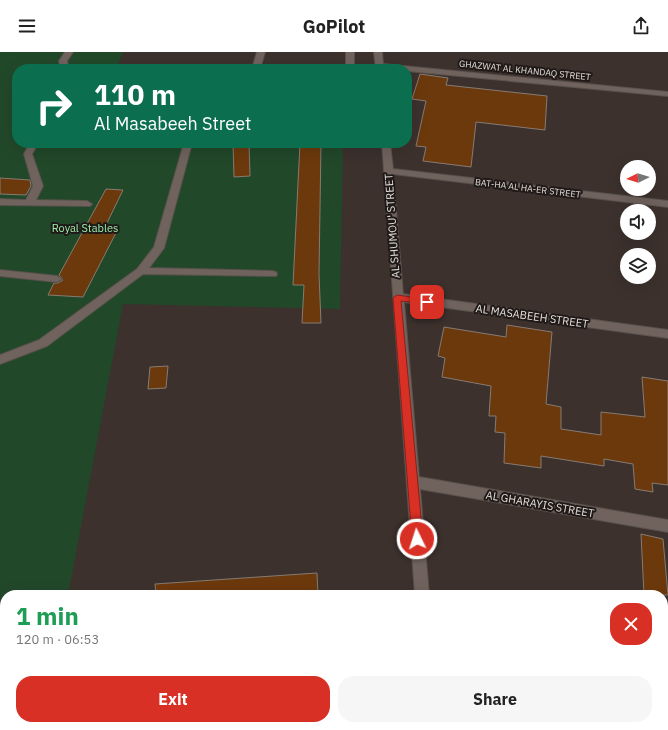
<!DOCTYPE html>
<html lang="en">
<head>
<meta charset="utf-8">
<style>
  body { margin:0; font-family:"IBM Plex Sans",sans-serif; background:#f6f6f6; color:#222; height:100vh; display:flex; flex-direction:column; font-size:15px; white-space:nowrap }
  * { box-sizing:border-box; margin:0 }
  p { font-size:13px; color:#767676 }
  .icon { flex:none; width:22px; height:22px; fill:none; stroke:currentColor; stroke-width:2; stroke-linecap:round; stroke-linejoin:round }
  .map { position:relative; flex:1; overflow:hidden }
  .side { position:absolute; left:0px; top:538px; width:668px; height:140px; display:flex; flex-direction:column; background:#fff; border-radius:16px 16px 0 0; box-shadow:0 4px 16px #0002 }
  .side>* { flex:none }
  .hud { position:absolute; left:12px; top:12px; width:400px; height:84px; border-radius:16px; box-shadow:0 4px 16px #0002; background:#0b6e4f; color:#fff; overflow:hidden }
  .needle { width:26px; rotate:265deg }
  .controls { position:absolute; left:620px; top:108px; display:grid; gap:8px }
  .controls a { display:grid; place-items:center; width:36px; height:36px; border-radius:50%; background:#fff; box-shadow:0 4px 16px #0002; font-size:20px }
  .pin { position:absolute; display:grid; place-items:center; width:34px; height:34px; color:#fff; margin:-17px; border-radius:8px; box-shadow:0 2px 6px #0006 }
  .me { position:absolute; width:44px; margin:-22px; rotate:356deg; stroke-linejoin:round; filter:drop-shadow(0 0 3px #0008) }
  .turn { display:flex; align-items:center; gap:14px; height:84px; padding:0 16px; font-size:18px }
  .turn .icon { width:52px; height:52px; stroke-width:2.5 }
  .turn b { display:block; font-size:28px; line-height:34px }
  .round { display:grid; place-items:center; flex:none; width:42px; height:42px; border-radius:16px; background:#f6f6f6 }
  .summary { display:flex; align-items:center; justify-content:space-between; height:68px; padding:0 16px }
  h1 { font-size:24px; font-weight:700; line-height:30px; color:#1e9e55 }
  .cta { display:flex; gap:8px; margin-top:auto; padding:8px 16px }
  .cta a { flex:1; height:46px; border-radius:16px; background:#d93025; color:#fff; font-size:16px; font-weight:700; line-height:46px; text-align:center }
  .cta a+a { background:#f6f6f6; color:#222 }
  header { display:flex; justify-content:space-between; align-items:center; height:52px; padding:0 16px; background:#fff; font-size:18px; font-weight:700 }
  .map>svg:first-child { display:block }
</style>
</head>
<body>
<header><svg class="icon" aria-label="menu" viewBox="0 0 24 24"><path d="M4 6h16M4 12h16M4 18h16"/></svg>GoPilot<svg class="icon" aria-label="share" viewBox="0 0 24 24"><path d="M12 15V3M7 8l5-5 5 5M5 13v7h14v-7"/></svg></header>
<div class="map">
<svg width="668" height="678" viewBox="0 0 668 678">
  <rect width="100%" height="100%" fill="#3c312d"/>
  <path fill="#22482a" d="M0 0H123L116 17H17V91H343L340 257 123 252 68 543H5V673H43L42 678H0Z"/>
  <path fill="#6c390c" stroke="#867b73" d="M420 22 448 26 446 33 547 44 545 78 476 70 471 115 423 109 426 95 416 94 426 49 412 47Z
    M233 91H249L250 124 234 125Z
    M300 91H321L319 222 321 271H302L304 233H293Z
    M0 126 30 128 31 134 26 143 0 142Z
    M106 137 123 138 105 175 118 177 83 245 48 243 54 231H58L63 228 59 223Z
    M507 273 552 280 546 352 561 355V377L601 383V360L645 365 642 325 668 329V433L652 431 653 440 635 437 633 412 604 407V414L541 404V416L504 411 505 381 495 380 496 364H489L491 334 442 325 445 306 438 304 444 275 506 285Z
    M168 314 166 336 148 337 150 315Z
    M641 482 663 487 668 543H644Z
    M317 521 318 543H156L155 532Z"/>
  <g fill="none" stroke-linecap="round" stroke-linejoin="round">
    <g stroke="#59504c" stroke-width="2">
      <path id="minor" d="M65 0H73L67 9 69 17H61L59 9Z
        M257 0H265L260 17H252Z
        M346 0H354V17H346Z
        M374 0H382L383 12 668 40V44L407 19V17H376Z
        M30 91H38L32 102 43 134 36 148 87 149 92 152 90 154 0 153V147L26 148 33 134 24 102Z
        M184 91H192L164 196 149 216 272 219 276 220 277 222 276 224 143 222 47 294 0 312V303L39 288 137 217 154 195Z
        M382 91H390L393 117 668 149V155L393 122 403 242 668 278V286L404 250 419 425 668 468V480L420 437 429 543H415Z
        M0 218 57 224 62 227 57 230 0 224Z
        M424 673H440V678H424Z"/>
    </g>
    <use href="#minor" fill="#70635e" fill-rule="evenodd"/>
  </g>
  <path fill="#d93025" stroke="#8d1f18" d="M397 243 427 247 431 250 427 252 401 249 423 487 421 490 417 491 414 490 412 487 393 246Z"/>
  <g text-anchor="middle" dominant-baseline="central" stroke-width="4" stroke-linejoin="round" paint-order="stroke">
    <g font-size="9" fill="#e5dedb" stroke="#1f1a18">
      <text transform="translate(525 18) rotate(6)">GHAZWAT AL KHANDAQ STREET</text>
      <text transform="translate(528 136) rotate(7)">BAT-HA AL HA-ER STREET</text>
    </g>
    <g font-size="11" fill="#e5dedb" stroke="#1f1a18">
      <text transform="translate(392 174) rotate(-94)">AL SHUMOU' STREET</text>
      <text transform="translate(532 264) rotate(8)">AL MASABEEH STREET</text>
      <text transform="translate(540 452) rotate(10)">AL GHARAYIS STREET</text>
    </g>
    <g font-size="11" fill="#9dedab" stroke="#1f1a18">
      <text x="85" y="176">Royal Stables</text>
    </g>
  </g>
</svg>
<div class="controls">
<a><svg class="needle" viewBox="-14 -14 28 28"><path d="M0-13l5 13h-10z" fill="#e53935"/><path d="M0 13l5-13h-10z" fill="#767676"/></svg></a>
<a><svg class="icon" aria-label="sound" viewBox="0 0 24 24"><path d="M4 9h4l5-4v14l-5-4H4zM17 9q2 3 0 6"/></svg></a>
<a><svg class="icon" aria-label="layers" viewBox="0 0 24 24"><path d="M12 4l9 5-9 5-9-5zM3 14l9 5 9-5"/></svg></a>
</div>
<div class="pin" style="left:427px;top:250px;background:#d93025"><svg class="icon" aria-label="arrive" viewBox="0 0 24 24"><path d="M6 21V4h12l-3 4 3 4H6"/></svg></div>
<svg class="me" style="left:417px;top:487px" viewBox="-20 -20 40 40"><circle r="17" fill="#d93025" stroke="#fff" stroke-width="3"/><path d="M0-11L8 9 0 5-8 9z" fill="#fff"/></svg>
<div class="hud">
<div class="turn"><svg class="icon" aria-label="right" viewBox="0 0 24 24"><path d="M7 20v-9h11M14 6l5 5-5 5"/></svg><div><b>110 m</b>Al Masabeeh Street</div></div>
</div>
<section class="side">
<div class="summary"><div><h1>1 min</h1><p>120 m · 06:53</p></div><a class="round" style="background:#d93025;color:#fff"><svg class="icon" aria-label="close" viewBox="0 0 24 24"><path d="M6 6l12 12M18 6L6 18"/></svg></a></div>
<div class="cta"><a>Exit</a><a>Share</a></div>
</section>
</div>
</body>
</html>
